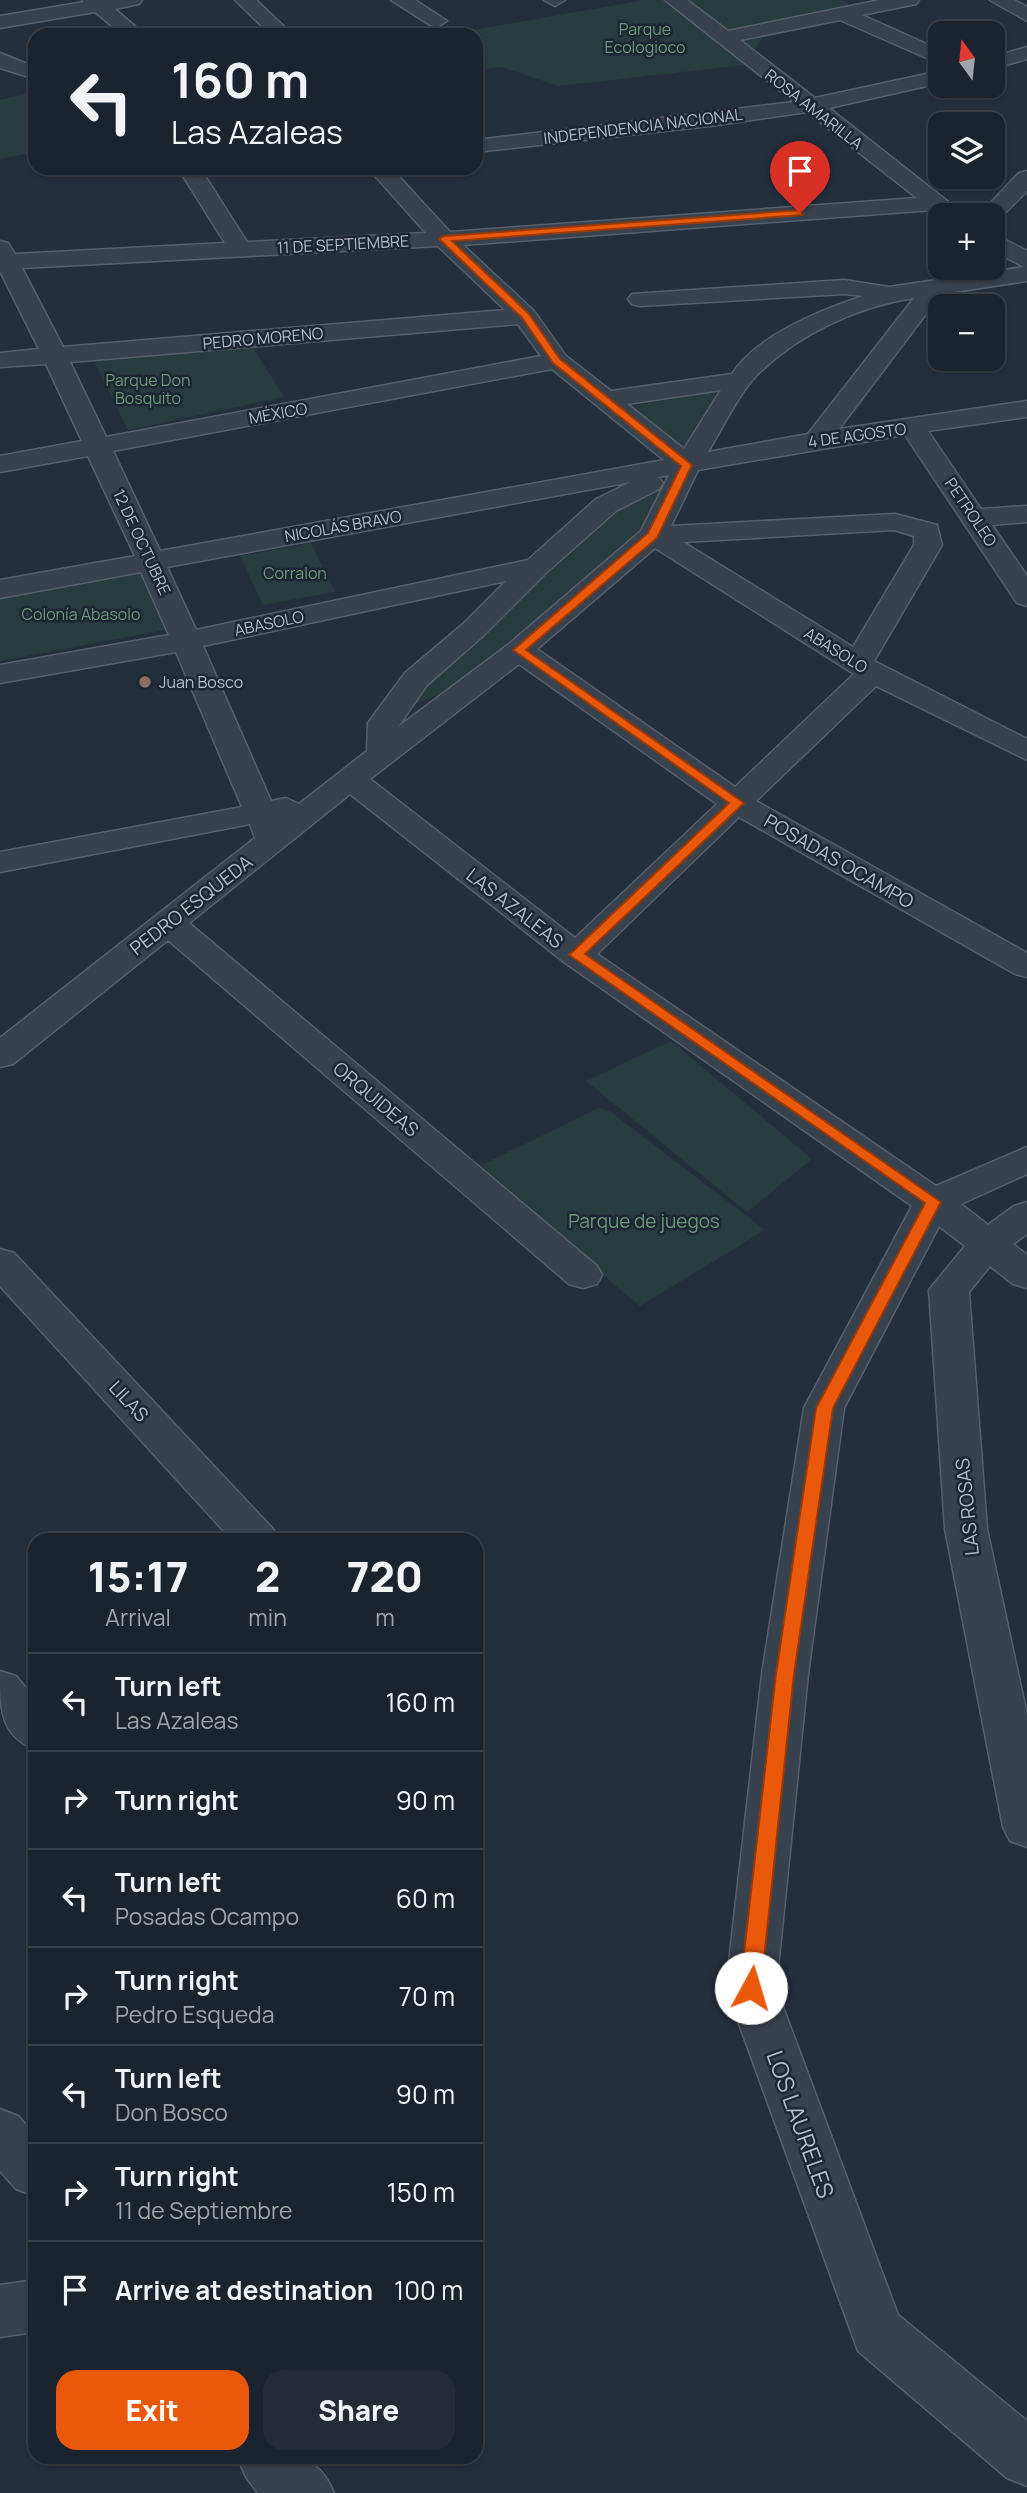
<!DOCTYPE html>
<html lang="en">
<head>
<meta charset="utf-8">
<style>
  body { margin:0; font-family:Manrope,sans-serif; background:#242b36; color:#f1f3f6; height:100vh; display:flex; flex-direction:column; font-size:26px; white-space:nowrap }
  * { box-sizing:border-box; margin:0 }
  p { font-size:23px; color:#a0a4aa }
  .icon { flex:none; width:38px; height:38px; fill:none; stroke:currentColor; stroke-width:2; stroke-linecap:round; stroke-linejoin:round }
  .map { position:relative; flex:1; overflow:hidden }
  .sheet { position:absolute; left:28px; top:1533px; width:455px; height:931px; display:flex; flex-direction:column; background:#1b232e; border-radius:21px; box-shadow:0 2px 5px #0004,0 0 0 2px #39404a }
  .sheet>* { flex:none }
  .banner { position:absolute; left:28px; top:28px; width:455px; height:147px; border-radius:21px; box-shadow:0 2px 5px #0004,0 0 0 2px #39404a; background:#1b232e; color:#f1f3f6; overflow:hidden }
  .needle { width:46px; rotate:345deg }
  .controls { position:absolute; left:928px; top:21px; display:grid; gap:14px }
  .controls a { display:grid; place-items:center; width:77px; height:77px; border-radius:14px; background:#1b232e; box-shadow:0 2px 5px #0004,0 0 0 2px #39404a; font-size:35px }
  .pin { position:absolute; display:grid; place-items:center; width:60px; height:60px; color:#fff; margin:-72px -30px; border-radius:50% 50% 50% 0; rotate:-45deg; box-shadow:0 0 7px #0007 }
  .pin .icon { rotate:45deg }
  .me { position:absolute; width:77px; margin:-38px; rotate:6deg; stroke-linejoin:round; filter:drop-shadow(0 0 5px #0008) }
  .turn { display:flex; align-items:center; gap:24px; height:147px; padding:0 28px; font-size:32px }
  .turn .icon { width:91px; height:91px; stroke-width:2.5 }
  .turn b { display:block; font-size:49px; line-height:60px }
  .eta { display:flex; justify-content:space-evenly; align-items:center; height:119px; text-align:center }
  .eta b { font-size:42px; font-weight:800; line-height:49px }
  .cta { display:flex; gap:14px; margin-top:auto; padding:14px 28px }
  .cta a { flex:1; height:80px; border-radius:21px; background:#ea580c; color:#fff; font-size:28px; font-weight:800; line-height:80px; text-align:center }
  .cta a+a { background:#242b36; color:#f1f3f6 }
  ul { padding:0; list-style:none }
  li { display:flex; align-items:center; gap:21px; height:98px; padding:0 28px; border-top:2px solid #39404a }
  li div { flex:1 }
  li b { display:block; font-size:26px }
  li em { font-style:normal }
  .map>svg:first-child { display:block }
</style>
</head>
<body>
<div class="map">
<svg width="1027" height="2493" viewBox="0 0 1027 2493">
  <rect width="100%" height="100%" fill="#242f3e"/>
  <path fill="#263c3f" d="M644 0H842L862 11 767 30 745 65 558 86 502 67 476 70V35H445Z
    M35 91V152L0 159V100Z
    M252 346 284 397 128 430 93 359Z
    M722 390 682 452 622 408Z
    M668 483 640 538 447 691 405 708 612 508Z
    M311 543 335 592 263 605 240 556Z
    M145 570 170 629 0 661V598Z
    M671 1041 812 1159 747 1212 586 1081Z
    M599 1108 611 1112 765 1230 640 1306 475 1168Z"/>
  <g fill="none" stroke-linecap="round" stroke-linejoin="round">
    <g stroke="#565f6c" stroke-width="3">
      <path id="minor" d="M82 0H142L139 4 115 9 145 35H123L95 12 0 28V16L84 2Z
        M235 0H256L293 35H271Z
        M391 0H415L447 21 437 27 430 25Z
        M544 0H565L555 6Z
        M665 0H687L728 31 880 0H919L916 4 862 15 940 50V64L840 20 740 40 815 98 940 71V83L829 108 956 208 945 215 933 210 463 245 534 311 566 356 611 391 732 374C757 335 821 310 863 296L844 294 640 306 632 304 628 299 632 294 844 280 889 287 1024 267 992 250V233L1027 251V281L941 294 839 429 1027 401V417L928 431 981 509 1027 506V522L992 525 1027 576V606L1017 603 905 435 698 470 671 526 895 514 937 525 942 545 874 661 1027 739V760L876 686 756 801 1027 953V977L1015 974 739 817 597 954 936 1186 1027 1147V1174L961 1204 988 1225 1014 1206 1027 1202V1234L1013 1244 1027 1255V1288L1013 1284 990 1266 969 1292 987 1529 1027 1715V1847L1010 1841 1003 1827 945 1529 929 1290 965 1246 939 1226 844 1408 808 1674 776 1988 898 2315 1027 2421V2486L1007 2478 858 2351 726 1988 762 1674 804 1408 912 1206 564 962 350 794 189 923 597 1266 602 1275 597 1284 583 1288 569 1284 168 940 13 1064 0 1067V1038L255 838 250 824 0 872V852L242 807 176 652 0 683V665L169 635 141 572 0 598V580L135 556 88 456 0 472V456L82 441 46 364 0 367V353L39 349 0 271V241L8 243 15 254 225 243 178 168H200L247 242 426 233 368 168H391L450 232 917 198 807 112 710 126 476 152V140L794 102ZM438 246 505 310 63 347 22 268ZM914 298 808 434 708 452C722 429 739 393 757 375 797 335 858 306 914 298ZM518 324 541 356 106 437 70 362ZM552 369 664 460 160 551 113 451ZM721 390 684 449 627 404ZM669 475 641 531 509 644 398 727 427 685 483 636 547 572 616 511 659 489 663 483 658 477ZM631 482 596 499 528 560 196 630 167 567ZM894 530 914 536V545L853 647 683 542ZM655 548 854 674 735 787 537 649ZM506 581 463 624 405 673 368 723 367 751 299 804 286 798 271 801 203 646ZM519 664 717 804 575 938 370 779Z
        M990 0H1014L1027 7V21Z
        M1027 47V59L992 69V57Z
        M0 53 35 67V79L0 68Z
        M1027 171V191L998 220 992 221V215H979L1019 173Z
        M0 1249 14 1253 273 1529 279 1540H232L0 1286Z
        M0 1671 16 1676 35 1699V1749C0 1736 0 1708 0 1671Z
        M0 2109 18 2116 35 2135V2196L16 2189 0 2171Z
        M35 2280V2332L0 2337V2285Z
        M237 2457C282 2457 314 2445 334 2493H258L246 2477Z"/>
    </g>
    <use href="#minor" fill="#38414e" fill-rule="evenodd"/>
  </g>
  <path fill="#ea580c" stroke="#983908" stroke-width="2" d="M800 210 803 215 452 241 529 314 560 359 692 465 657 538 526 650 744 803 585 954 941 1202 833 1408 794 1674 761 1988 758 1994 751 1997 743 1994 740 1988 776 1674 816 1408 925 1203 569 955 729 803 513 650 648 533 681 466 553 363 522 318 439 239 444 236Z"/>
  <circle fill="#8d6e63" stroke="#1d2633" stroke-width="2.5" cx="145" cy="682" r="7"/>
  <g text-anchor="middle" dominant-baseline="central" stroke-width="5" stroke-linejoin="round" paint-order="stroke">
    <g font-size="16" fill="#6b9a76" stroke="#1d2633">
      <text x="645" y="29">Parque<tspan x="645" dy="18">Ecologioco</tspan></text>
      <text x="148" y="380">Parque Don<tspan x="148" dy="18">Bosquito</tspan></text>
      <text x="295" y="573">Corralon</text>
      <text x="81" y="614">Colonía Abasolo</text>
    </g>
    <g font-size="16" fill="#b4bcc9" stroke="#1d2633">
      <text transform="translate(814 109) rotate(38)">ROSA AMARILLA</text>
      <text transform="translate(643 126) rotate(-7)">INDEPENDENCIA NACIONAL</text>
      <text transform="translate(343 244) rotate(-3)">11 DE SEPTIEMBRE</text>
      <text transform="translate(263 338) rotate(-5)">PEDRO MORENO</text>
      <text transform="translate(278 413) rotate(-10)">MÉXICO</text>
      <text transform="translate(857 435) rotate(-8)">4 DE AGOSTO</text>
      <text transform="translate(971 512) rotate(56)">PETROLEO</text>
      <text transform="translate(343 526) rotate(-10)">NICOLÁS BRAVO</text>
      <text transform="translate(142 542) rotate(65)">12 DE OCTUBRE</text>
      <text transform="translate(269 623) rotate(-12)">ABASOLO</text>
      <text transform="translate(836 650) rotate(32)">ABASOLO</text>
    </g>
    <g font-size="16" fill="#b4bcc9" stroke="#1d2633" text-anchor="start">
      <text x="159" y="682">Juan Bosco</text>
    </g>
    <g font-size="19" fill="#b4bcc9" stroke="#1d2633">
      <text transform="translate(839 861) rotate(30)">POSADAS OCAMPO</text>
      <text transform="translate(191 905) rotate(-38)">PEDRO ESQUEDA</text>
      <text transform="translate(515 908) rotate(38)">LAS AZALEAS</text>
      <text transform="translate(376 1099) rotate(40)">ORQUIDEAS</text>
      <text transform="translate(129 1401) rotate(47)">LILAS</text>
      <text transform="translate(967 1507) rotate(-96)">LAS ROSAS</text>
    </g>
    <g font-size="19" fill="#6b9a76" stroke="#1d2633">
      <text x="644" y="1221">Parque de juegos</text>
    </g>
    <g font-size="23" fill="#b4bcc9" stroke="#1d2633">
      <text transform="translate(801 2124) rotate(70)">LOS LAURELES</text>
    </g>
  </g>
</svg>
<div class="controls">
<a><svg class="needle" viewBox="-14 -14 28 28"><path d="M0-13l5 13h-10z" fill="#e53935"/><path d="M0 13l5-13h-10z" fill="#a0a4aa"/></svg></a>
<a><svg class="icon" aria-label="layers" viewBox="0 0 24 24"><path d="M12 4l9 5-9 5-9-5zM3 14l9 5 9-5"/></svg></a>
<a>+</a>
<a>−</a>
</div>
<div class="pin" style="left:800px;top:213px;background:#d93025"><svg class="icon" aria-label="arrive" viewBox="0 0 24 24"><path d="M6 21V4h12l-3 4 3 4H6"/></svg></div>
<svg class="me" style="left:751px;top:1988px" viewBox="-20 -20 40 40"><circle r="19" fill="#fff"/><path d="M0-13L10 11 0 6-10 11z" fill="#ea580c"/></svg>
<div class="banner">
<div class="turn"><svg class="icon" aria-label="left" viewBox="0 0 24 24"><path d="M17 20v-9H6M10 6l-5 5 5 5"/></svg><div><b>160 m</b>Las Azaleas</div></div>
</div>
<section class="sheet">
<div class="eta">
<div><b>15:17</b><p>Arrival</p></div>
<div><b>2</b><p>min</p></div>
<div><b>720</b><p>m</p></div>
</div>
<ul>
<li><svg class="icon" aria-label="left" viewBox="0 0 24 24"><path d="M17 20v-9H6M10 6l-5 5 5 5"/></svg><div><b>Turn left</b><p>Las Azaleas</p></div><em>160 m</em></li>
<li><svg class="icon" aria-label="right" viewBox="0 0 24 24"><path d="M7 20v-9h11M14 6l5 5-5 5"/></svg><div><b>Turn right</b></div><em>90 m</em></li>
<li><svg class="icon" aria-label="left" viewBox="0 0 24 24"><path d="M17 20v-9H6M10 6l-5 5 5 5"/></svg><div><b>Turn left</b><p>Posadas Ocampo</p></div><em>60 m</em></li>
<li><svg class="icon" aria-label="right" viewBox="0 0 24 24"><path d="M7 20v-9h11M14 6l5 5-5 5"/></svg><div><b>Turn right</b><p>Pedro Esqueda</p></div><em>70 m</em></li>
<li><svg class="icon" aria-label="left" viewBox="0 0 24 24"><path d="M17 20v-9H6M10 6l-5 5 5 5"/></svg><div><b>Turn left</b><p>Don Bosco</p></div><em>90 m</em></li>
<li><svg class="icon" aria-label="right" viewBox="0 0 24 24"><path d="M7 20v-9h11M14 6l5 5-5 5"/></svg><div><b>Turn right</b><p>11 de Septiembre</p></div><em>150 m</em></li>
<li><svg class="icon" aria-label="arrive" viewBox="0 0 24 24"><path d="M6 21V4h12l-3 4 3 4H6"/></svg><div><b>Arrive at destination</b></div><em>100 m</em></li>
</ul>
<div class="cta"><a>Exit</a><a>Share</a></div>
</section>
</div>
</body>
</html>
